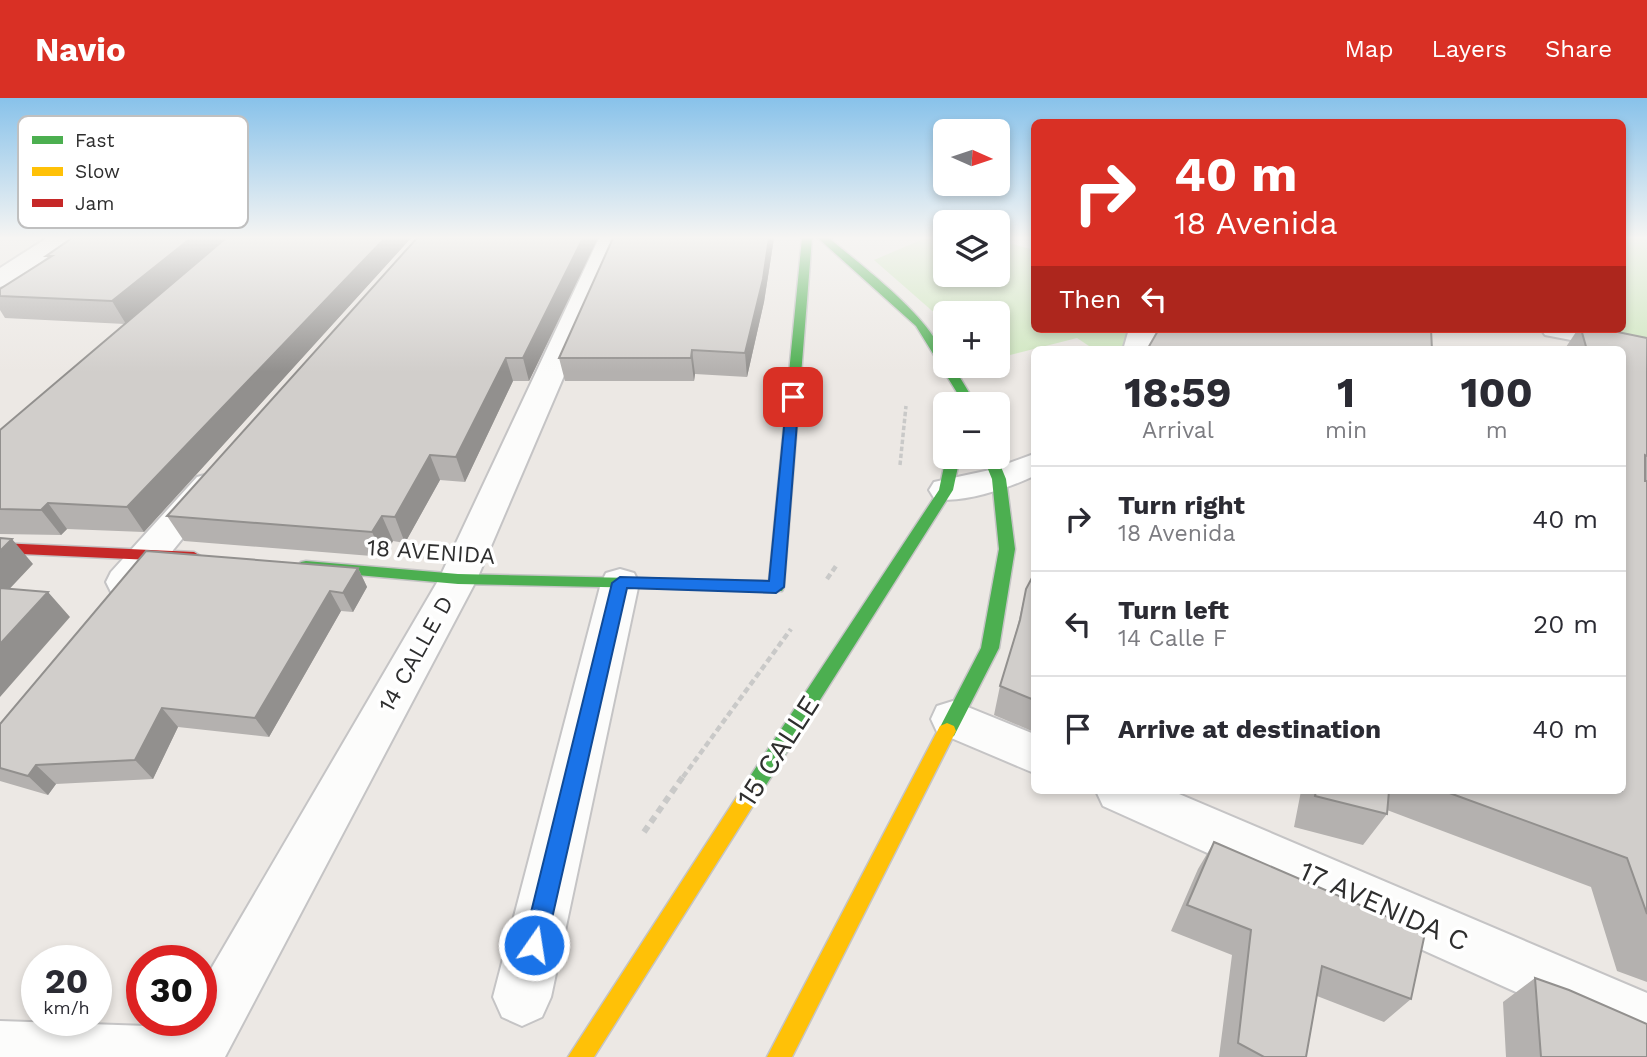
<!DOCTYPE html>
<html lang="en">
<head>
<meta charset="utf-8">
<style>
  body { margin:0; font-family:"Work Sans",sans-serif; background:#f7f7f7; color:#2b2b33; height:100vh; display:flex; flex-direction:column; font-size:26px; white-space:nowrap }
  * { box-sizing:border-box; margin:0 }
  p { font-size:23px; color:#7c7c81 }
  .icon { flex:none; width:38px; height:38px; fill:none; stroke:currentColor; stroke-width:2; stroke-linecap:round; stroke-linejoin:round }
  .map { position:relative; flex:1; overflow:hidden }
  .panel { position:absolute; left:1031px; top:248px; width:595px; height:448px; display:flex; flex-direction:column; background:#fff; border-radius:10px; box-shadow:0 4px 10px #0003 }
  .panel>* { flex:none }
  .guide { position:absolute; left:1031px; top:21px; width:595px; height:214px; border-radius:10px; box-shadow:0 4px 10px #0003; background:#d93025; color:#fff; overflow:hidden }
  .needle { width:46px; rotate:93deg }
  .tools { position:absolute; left:933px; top:21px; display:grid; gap:14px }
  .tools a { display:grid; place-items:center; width:77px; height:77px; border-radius:10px; background:#fff; box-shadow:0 4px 10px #0003; font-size:35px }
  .speed { position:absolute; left:21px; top:847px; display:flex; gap:14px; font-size:35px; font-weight:700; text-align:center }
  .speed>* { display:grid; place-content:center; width:91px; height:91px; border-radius:50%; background:#fff; box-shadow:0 4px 10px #0003; line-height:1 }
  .speed small { font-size:18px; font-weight:400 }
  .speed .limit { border:10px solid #d22; background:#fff; color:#111 }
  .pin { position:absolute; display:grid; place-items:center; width:60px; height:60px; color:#fff; margin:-30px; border-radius:14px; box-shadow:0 4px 10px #0006 }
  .me { position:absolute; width:77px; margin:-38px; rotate:13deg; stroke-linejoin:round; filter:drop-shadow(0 0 5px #0008) }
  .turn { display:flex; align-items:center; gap:24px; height:147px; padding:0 28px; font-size:32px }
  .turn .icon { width:91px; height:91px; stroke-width:2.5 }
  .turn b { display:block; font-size:49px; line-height:60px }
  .then { display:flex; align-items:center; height:66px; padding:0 28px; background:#0003; gap:14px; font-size:26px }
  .eta { display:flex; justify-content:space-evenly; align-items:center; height:119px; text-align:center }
  .eta b { font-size:42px; font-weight:700; line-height:49px }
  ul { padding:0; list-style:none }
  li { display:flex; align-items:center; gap:21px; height:105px; padding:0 28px; border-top:2px solid #e1e1e2 }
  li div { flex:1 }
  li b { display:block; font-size:26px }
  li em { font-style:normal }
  header { display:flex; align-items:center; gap:42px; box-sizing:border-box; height:98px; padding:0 35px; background:#d93025; color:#fff }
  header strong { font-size:33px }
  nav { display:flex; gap:38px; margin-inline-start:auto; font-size:24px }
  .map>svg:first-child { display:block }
</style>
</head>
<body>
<header>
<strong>Navio</strong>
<nav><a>Map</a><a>Layers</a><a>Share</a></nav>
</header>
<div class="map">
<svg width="1647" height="959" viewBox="0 0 1647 959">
  <rect width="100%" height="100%" fill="#ece8e4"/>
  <path fill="#cee6be" d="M1622 140H1647V252L1575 231H1622Z
    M923 141H945V177H998V142L1034 152V231H1130L1127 252H1081L1089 248 1077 240 998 260V215H945V227L938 218 874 162Z"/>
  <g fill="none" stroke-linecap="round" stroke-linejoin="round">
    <g stroke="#c5c4c5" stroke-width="4">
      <path id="street" d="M47 140H75L9 186 0 189V170Z
        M599 140H623L477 481 225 959H0V923L177 929 181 922H201V888L439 481Z
        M1129 231H1157L1151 252H1123Z
        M1541 231H1598L1607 233 1611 239 1607 245 1597 247 1545 237Z
        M1034 356V378C1008 390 961 407 934 400L929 392 934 384 990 372Z
        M209 376 221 379 226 387 139 494 125 498 111 494 106 484 111 474 197 379Z
        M620 471 634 475 639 485 551 899 542 919 522 928 502 919 493 899 601 485 606 475Z
        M953 603 1034 636V675L937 634 931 621 937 608Z
        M1096 693H1172L1647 895V953L1103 708Z"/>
    </g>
    <g stroke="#c5c4c5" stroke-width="3">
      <path id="fast" d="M802 140H812L784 489 782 493 458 486 301 472 298 468 301 464 306 463 458 476 769 483Z
        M818 140H829C859 166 945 229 945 268H953L976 306H964L916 228Z
        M946 359H960L953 392 761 695 754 697 747 695 744 689 747 683 939 392Z
        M983 359H997L1006 381 1015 451 999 550 954 638 947 641 940 638 938 633 981 550 999 451 992 381Z"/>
    </g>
    <g stroke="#c5c4c5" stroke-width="3">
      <path id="slow" d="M947 625 954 628 956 633 792 959H767L940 628Z
        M754 681 761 683 764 689 761 695 594 959H568L747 683Z"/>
    </g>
    <g stroke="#c5c4c5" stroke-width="3">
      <path id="jam" d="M0 445 194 454 202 459 194 464 0 455Z"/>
    </g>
    <path stroke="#c9c9c8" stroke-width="3.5" stroke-dasharray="4.5 2.5" stroke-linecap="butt" d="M900 367 906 308"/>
    <path stroke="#c9c9c8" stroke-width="4.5" stroke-dasharray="6 3.5" stroke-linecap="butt" d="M827 481 836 468
      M683 679 791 531"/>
    <path stroke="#c9c9c8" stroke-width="6" stroke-dasharray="7 5" stroke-linecap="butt" d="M644 734 684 677"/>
    <use href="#street" fill="#fcfcfb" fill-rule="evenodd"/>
    <use href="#fast" fill="#4caf50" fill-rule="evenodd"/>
    <use href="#slow" fill="#ffc107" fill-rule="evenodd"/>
    <use href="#jam" fill="#c62828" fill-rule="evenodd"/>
  </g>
  <path fill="#b4b1af" d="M411 140 144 434 67 431 61 437 0 436V332L125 226 5 220 0 212V191L48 160 46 158Z
    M417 140H598L529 283H513L465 384 440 382 405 445 393 443 384 459 184 443 167 418Z
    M613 140H774L764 204 747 279 695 276 694 283H565L559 260Z
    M1578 231H1603L1647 240V884L1617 873 1591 789 1387 712V716L1363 747 1294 729 1301 693H1622V252H1564Z
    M358 470 367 489 353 514 341 513 269 639 178 629 153 681 56 686 48 697 0 683V626Z
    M1034 476V634L994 617 1000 588 1017 530 1026 491Z
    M1214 744 1411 901 1384 924 1317 898 1306 959H1219L1232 857 1171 833 1198 771Z
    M1535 880 1647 959H1506L1503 904Z"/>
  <path fill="#92908e" d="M191 140H227L126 226 112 203Z
    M385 140H411L144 434 127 409Z
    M583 140H598L529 283 523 260Z
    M769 140H774L764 204 747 279 745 255Z
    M692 252 695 276 694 283 691 260Z
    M506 260 513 283 465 384 456 359Z
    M430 357 440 382 405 445 395 419Z
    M48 405 67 431 61 437 41 412Z
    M382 418 393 443 384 459 372 434Z
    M12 441 33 466 0 501V453Z
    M358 470 367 489 353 514 343 495Z
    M330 493 341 513 269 639 255 620Z
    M48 494 70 519 0 599V546Z
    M162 610 178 629 153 681 135 662Z
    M36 667 56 686 48 697 28 678Z"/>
  <path fill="#d1cecb" stroke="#92908e" stroke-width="2" d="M72 140H191L112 203 0 198V191L52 158H46Z
    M226 140H385L127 409 48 405 41 412 0 411V332Z
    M417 140H583L523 260H506L456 359 430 357 395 419 382 418 372 434 167 418Z
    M613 140H769L763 181 745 255 692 252 691 260H559Z
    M1159 231H1431L1432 252H1157L1148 250Z
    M1581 231H1603L1647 240V358L1645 357V383H1647V816L1627 760 1444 693H1622V252H1587Z
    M0 440 12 441 0 453Z
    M146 453 358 470 343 495 330 493 255 620 162 610 135 662 36 667 28 678 0 670V626Z
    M1034 476V602L1000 588 1020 522 1026 491Z
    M0 490 48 494 0 546Z
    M1316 693H1389L1387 716 1315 698Z
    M1214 744 1425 835 1411 901 1322 868 1306 959H1264L1238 945 1251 832 1187 807Z
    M1535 880 1569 892 1647 926V959H1541Z"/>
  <linearGradient id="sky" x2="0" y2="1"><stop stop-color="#88c2ea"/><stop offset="0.51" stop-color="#f6f5f3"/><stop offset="1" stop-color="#f6f5f3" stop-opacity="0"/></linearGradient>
  <rect width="1647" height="274" fill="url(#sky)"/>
  <path fill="#1a73e8" stroke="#114b97" stroke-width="2" d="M793 296 799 299 784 489 776 495 627 490 546 847 542 855 534 858 526 855 523 847 612 485 620 479 769 483 787 299Z"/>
  <g text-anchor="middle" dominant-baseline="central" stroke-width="7" stroke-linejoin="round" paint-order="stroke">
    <g font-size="23" fill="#2e2e2e" stroke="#fff">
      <text transform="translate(431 454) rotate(4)">18 AVENIDA</text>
      <text transform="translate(416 556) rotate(-61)">14 CALLE D</text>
    </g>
    <g font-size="28" fill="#2e2e2e" stroke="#fff">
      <text transform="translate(778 653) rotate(-57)">15 CALLE</text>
      <text transform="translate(1384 808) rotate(24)">17 AVENIDA C</text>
    </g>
  </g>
  <rect x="18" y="18" width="230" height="112" rx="10" fill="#fff" stroke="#c0c0c0" stroke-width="2"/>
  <rect x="32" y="38" width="31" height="8" fill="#4caf50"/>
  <rect x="32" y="69" width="31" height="9" fill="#ffc107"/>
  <rect x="32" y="101" width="31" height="8" fill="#c62828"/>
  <g font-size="19" fill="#2e2e2e">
    <text x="75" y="49">Fast</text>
    <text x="75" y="80">Slow</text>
    <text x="75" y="112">Jam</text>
  </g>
</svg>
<div class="tools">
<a><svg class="needle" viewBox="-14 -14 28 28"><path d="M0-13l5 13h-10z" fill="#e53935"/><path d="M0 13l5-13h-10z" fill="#7c7c81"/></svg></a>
<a><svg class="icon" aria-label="layers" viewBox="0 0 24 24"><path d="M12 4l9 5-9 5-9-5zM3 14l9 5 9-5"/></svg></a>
<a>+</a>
<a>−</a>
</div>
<div class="speed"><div>20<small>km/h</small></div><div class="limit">30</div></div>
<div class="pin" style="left:793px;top:299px;background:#d93025"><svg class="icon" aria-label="arrive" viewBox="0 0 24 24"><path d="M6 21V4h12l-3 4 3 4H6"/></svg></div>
<svg class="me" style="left:534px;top:847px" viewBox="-20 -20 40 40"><circle r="17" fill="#1a73e8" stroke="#fff" stroke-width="3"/><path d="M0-11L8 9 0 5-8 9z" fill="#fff"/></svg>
<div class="guide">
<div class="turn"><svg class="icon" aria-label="right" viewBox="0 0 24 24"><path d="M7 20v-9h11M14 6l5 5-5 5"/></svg><div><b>40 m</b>18 Avenida</div></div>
<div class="then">Then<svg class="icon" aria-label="left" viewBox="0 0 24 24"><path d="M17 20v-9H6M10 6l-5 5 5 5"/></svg></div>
</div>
<section class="panel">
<div class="eta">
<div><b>18:59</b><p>Arrival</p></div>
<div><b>1</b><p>min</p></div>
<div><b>100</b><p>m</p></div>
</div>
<ul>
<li><svg class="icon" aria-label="right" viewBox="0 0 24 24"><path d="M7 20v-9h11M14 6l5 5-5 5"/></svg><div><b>Turn right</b><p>18 Avenida</p></div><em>40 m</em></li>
<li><svg class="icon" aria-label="left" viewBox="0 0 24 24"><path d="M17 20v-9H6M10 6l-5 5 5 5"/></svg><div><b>Turn left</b><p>14 Calle F</p></div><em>20 m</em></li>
<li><svg class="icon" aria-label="arrive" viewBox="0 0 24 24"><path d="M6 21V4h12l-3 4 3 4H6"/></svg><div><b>Arrive at destination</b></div><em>40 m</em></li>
</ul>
</section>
</div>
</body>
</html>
